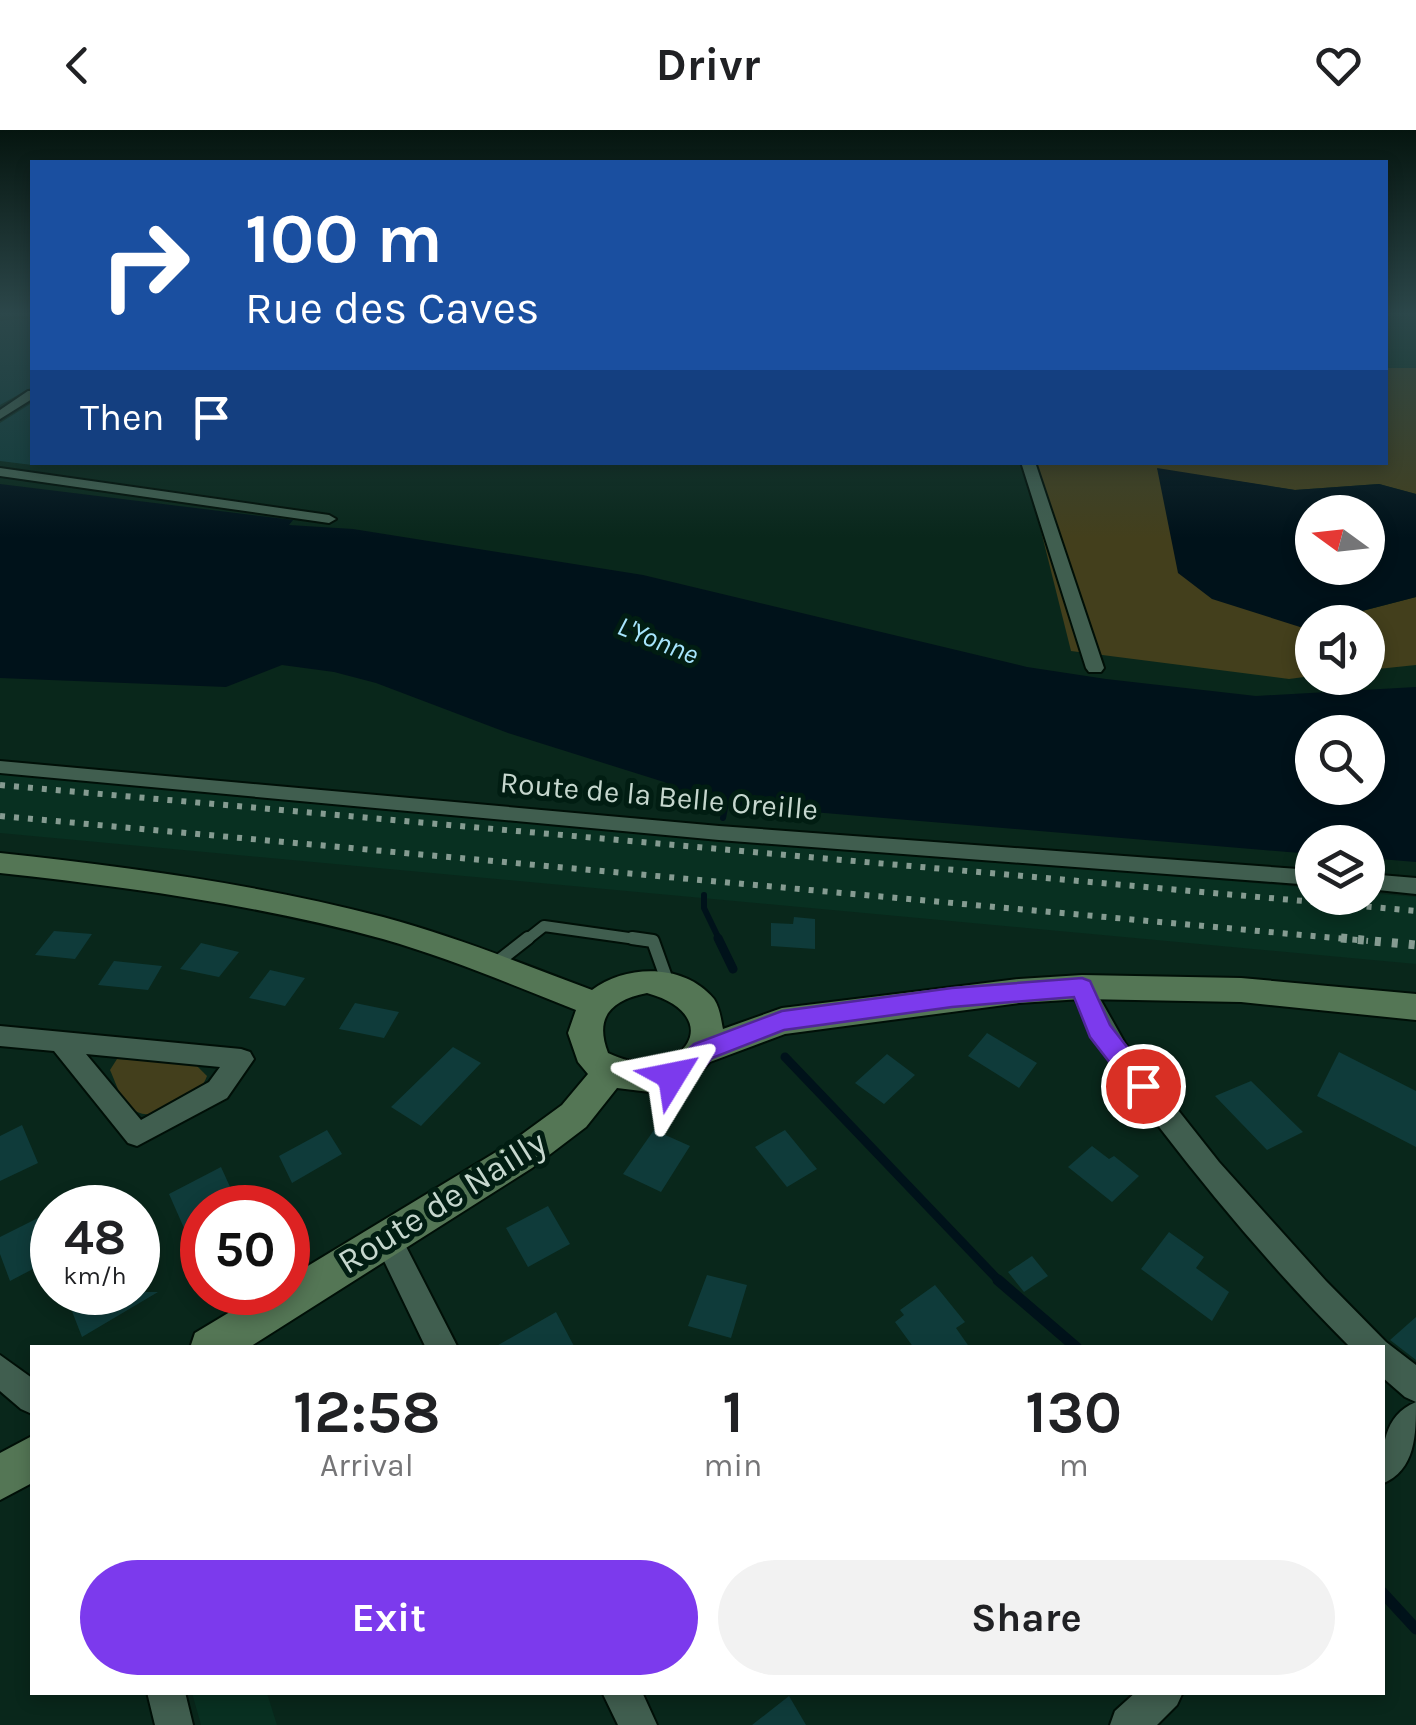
<!DOCTYPE html>
<html lang="en">
<head>
<meta charset="utf-8">
<style>
  body { margin:0; font-family:Karla,sans-serif; background:#f2f2f2; color:#202124; height:100vh; display:flex; flex-direction:column; font-size:38px; white-space:nowrap }
  * { box-sizing:border-box; margin:0 }
  p { font-size:32px; color:#757577 }
  .icon { flex:none; width:55px; height:55px; fill:none; stroke:currentColor; stroke-width:2; stroke-linecap:round; stroke-linejoin:round }
  .map { position:relative; flex:1; overflow:hidden }
  .side { position:absolute; left:30px; top:1215px; width:1355px; height:350px; display:flex; flex-direction:column; background:#fff; border-radius:0px; box-shadow:0 5px 15px #0003 }
  .side>* { flex:none }
  .banner { position:absolute; left:30px; top:30px; width:1358px; height:305px; border-radius:0px; box-shadow:0 5px 15px #0003; background:#1a4fa0; color:#fff; overflow:hidden }
  .needle { width:65px; rotate:285deg }
  .tools { position:absolute; left:1295px; top:365px; display:grid; gap:20px }
  .tools a { display:grid; place-items:center; width:90px; height:90px; border-radius:50%; background:#fff; box-shadow:0 5px 15px #0003; font-size:50px }
  .speed { position:absolute; left:30px; top:1055px; display:flex; gap:20px; font-size:50px; font-weight:700; text-align:center }
  .speed>* { display:grid; place-content:center; width:130px; height:130px; border-radius:50%; background:#fff; box-shadow:0 5px 15px #0003; line-height:1 }
  .speed small { font-size:25px; font-weight:400 }
  .speed .limit { border:15px solid #d22; background:#fff; color:#111 }
  .pin { position:absolute; display:grid; place-items:center; width:85px; height:85px; color:#fff; margin:-42px; border:5px solid #fff; border-radius:50%; box-shadow:0 2px 10px #0007 }
  .me { position:absolute; width:110px; margin:-55px; rotate:55deg; stroke-linejoin:round; filter:drop-shadow(0 0 8px #0008) }
  .turn { display:flex; align-items:center; gap:35px; height:210px; padding:0 50px; font-size:45px }
  .turn .icon { width:130px; height:130px; stroke-width:2.5 }
  .turn b { display:block; font-size:70px; line-height:85px }
  .then { display:flex; align-items:center; height:95px; padding:0 50px; background:#0003; gap:20px; font-size:38px }
  .eta { display:flex; justify-content:space-evenly; align-items:center; height:170px; text-align:center }
  .eta b { font-size:60px; font-weight:700; line-height:70px }
  .button { display:flex; gap:20px; margin-top:auto; padding:20px 50px }
  .button a { flex:1; height:115px; border-radius:60px; background:#7c3aed; color:#fff; font-size:40px; font-weight:700; line-height:115px; text-align:center }
  .button a+a { background:#f2f2f2; color:#202124 }
  header { display:flex; justify-content:space-between; align-items:center; height:130px; padding:0 50px; background:#fff; font-size:45px; font-weight:700 }
  .map>svg:first-child { display:block }
</style>
</head>
<body>
<header><svg class="icon" aria-label="back" viewBox="0 0 24 24"><path d="M15 5l-7 7 7 7"/></svg>Drivr<svg class="icon" aria-label="heart" viewBox="0 0 24 24"><path d="M12 20l-8-8c-3-5 5-10 8-4 3-6 11-1 8 4z"/></svg></header>
<div class="map">
<svg width="1416" height="1595" viewBox="0 0 1416 1595">
  <rect width="100%" height="100%" fill="#09271b"/>
  <path fill="#083021" d="M1385 185H1416V238H1385Z
    M0 644 1312 758V768H1368V763L1416 767V834L0 703Z
    M192 1563H267L277 1595H201Z"/>
  <path fill="#433f1c" d="M1385 238H1416V364L1379 354 1295 360 1157 339 1300 497 1312 494V546L1289 549 1071 521 1024 333 1385 332Z
    M1416 467V535L1368 540V492H1320Z
    M117 929 194 933 207 946C199 969 159 994 135 981 122 975 116 953 110 940Z"/>
  <path fill="#00121a" fill-rule="evenodd" d="M1157 338 1295 360 1379 354 1416 364V467L1300 497 1212 469 1178 443ZM1312 382H1368V438H1312Z
    M0 354 293 390 289 395 353 399 643 445 1027 537 1106 549 1256 566 1416 557V732L1368 728V712H1312V724L706 673 664 652 508 603 376 553 334 542 282 535 226 557 0 548ZM1312 602H1368V658H1312Z"/>
  <g fill="none" stroke-linecap="round" stroke-linejoin="round">
    <path stroke="#00121a" stroke-width="6" d="M723 688 727 668
      M704 765V778L720 811"/>
    <path stroke="#00121a" stroke-width="9" d="M718 808 733 839
      M785 927 1001 1153"/>
    <path stroke="#00121a" stroke-width="11" d="M998 1150 1077 1218
      M1382 1462 1416 1499"/>
  </g>
  <path fill="#0f3b3a" d="M14 189H32V257L0 275V191Z
    M32 273V335L0 331V293Z
    M794 787 815 789V819L771 816V793L793 794Z
    M54 801 92 804 75 829 35 825Z
    M201 813 239 822 219 847 180 839Z
    M114 831 162 836 148 860 98 855Z
    M270 840 305 848 285 876 249 868Z
    M355 873 399 882 384 908 339 899Z
    M987 903 1037 933 1019 958 968 926Z
    M453 917 481 933 421 996 391 977Z
    M1339 922 1416 961V1017L1317 966Z
    M887 924 915 945 884 974 855 953Z
    M1251 951 1303 1002 1267 1020 1215 966Z
    M22 995 38 1033 0 1051V1006Z
    M327 1000 342 1024 292 1053 279 1026Z
    M654 1000 690 1016 661 1062 623 1044Z
    M785 1000 817 1039 787 1057 755 1017Z
    M1092 1016 1109 1029 1114 1026 1139 1046 1112 1072 1068 1037Z
    M221 1037 236 1070 222 1078H202V1088L184 1098 169 1064Z
    M548 1076 570 1114 528 1137 506 1098Z
    M40 1087 52 1129 10 1151 0 1124V1107Z
    M1169 1102 1204 1127 1196 1138 1229 1162 1212 1191 1141 1139Z
    M1032 1126 1048 1146 1024 1162 1008 1142Z
    M707 1145 747 1155 731 1208 688 1196Z
    M935 1155 965 1192 956 1198 970 1218H914L895 1192 904 1185 900 1180Z
    M84 1162H158L82 1207 68 1171Z
    M556 1182 575 1218H493Z
    M1416 1187V1230L1390 1210Z
    M789 1566 806 1595H752Z"/>
  <g fill="none" stroke-linecap="round" stroke-linejoin="round">
    <g stroke="#000f07" stroke-width="14">
      <path id="lane-far1" d="M525 811 544 796 650 811"/>
    </g>
    <g stroke="#000f07" stroke-width="16">
      <path id="lane" d="M632 808 653 811 668 853
        M496 833 528 808"/>
    </g>
    <g stroke="#000f07" stroke-width="4">
      <path id="street" d="M28 261H32V269L0 289V280Z
        M1021 332H1035L1104 538 1101 542H1089L1086 538Z
        M0 338 329 385 336 389 329 393 0 346Z
        M0 631 719 696 1312 740V755L719 710 0 643Z
        M1368 744 1416 748V764L1368 759Z
        M1082 848 1090 851 1125 913 1219 1032 1326 1151 1386 1212 1416 1235V1272L1405 1267 1382 1247V1218H1351C1282 1149 1219 1075 1160 998 1126 953 1091 910 1070 857L1074 851Z
        M0 896 241 919 250 922 254 929 227 968 137 1016 128 1013 54 921 0 916ZM86 924 220 937 209 952 141 990Z
        M387 1095 397 1099 458 1218H426L373 1108 377 1099Z
        M0 1225 32 1248V1284L21 1279 0 1261Z
        M1416 1272C1416 1304 1416 1340 1382 1354 1382 1323 1381 1286 1416 1272Z
        M147 1562H185L193 1595H155Z
        M602 1562H642L657 1595H618Z
        M1136 1562H1183L1177 1575 1157 1595H1110L1115 1581Z"/>
    </g>
    <g stroke="#000f07" stroke-width="4">
      <path id="secondary" d="M0 723C129 737 257 754 383 787 454 806 523 834 592 860 626 834 685 833 714 869 720 878 721 890 723 899L782 878 1019 849 1082 845 1241 848 1416 864V890L1241 872 1082 869 1019 873 785 904 710 932 694 949 658 963 617 958 586 997 532 1038 248 1218H190L195 1203 263 1162H288V1148L506 1016 562 975 588 944 578 932 568 903 576 880C513 855 449 828 383 809 258 775 129 757 0 743ZM647 863C731 886 681 958 608 923 594 887 611 870 647 863Z
        M32 1306V1353L0 1370V1323Z"/>
    </g>
    <use href="#lane-far1" stroke="#405e4f" stroke-width="10"/>
    <use href="#lane" stroke="#405e4f" stroke-width="12"/>
    <use href="#street" fill="#405e4f" fill-rule="evenodd"/>
    <use href="#secondary" fill="#547655" fill-rule="evenodd"/>
    <path stroke="#859b91" stroke-width="6" stroke-dasharray="5 9" stroke-linecap="butt" d="M0 655 1416 781
      M0 686 1368 811"/>
    <path stroke="#859b91" stroke-width="9" stroke-dasharray="6 11" stroke-linecap="butt" d="M1341 808 1416 815"/>
  </g>
  <linearGradient id="sky" x2="0" y2="1"><stop stop-color="#05150f"/><stop offset="0.45" stop-color="#2c474a"/><stop offset="1" stop-color="#2c474a" stop-opacity="0"/></linearGradient>
  <rect width="1416" height="408" fill="url(#sky)"/>
  <path fill="#7c3aed" stroke="#51269a" stroke-width="2.5" d="M1082 848 1090 851 1110 895 1152 949 1156 956 1152 964 1143 967 1134 964 1090 907 1074 867 952 877 784 900 712 928 699 943 681 953 672 956 663 953 659 946 694 914 782 881 952 858Z"/>
  <g text-anchor="middle" dominant-baseline="central" stroke-width="10" stroke-linejoin="round" paint-order="stroke">
    <g font-size="28" font-style="italic" fill="#a7e5fd" stroke="#011d12">
      <text transform="translate(658 510) rotate(22)">L'Yonne</text>
    </g>
    <g font-size="30" fill="#c6d7ce" stroke="#011d12">
      <text transform="translate(659 666) rotate(5)">Route de la Belle Oreille</text>
    </g>
    <g font-size="35" fill="#c6d7ce" stroke="#011d12">
      <text transform="translate(442 1072) rotate(-32)">Route de Nailly</text>
    </g>
  </g>
</svg>
<div class="tools">
<a><svg class="needle" viewBox="-14 -14 28 28"><path d="M0-13l5 13h-10z" fill="#e53935"/><path d="M0 13l5-13h-10z" fill="#757577"/></svg></a>
<a><svg class="icon" aria-label="sound" viewBox="0 0 24 24"><path d="M4 9h4l5-4v14l-5-4H4zM17 9q2 3 0 6"/></svg></a>
<a><svg class="icon" aria-label="search" viewBox="0 0 24 24"><circle cx="10" cy="10" r="6"/><path d="M15 15l6 6"/></svg></a>
<a><svg class="icon" aria-label="layers" viewBox="0 0 24 24"><path d="M12 4l9 5-9 5-9-5zM3 14l9 5 9-5"/></svg></a>
</div>
<div class="speed"><div>48<small>km/h</small></div><div class="limit">50</div></div>
<div class="pin" style="left:1143px;top:956px;background:#d93025"><svg class="icon" aria-label="arrive" viewBox="0 0 24 24"><path d="M6 21V4h12l-3 4 3 4H6"/></svg></div>
<svg class="me" style="left:672px;top:946px" viewBox="-20 -20 40 40"><path d="M0-17L14 15 0 8-14 15z" fill="#7c3aed" stroke="#fff" stroke-width="4"/></svg>
<div class="banner">
<div class="turn"><svg class="icon" aria-label="right" viewBox="0 0 24 24"><path d="M7 20v-9h11M14 6l5 5-5 5"/></svg><div><b>100 m</b>Rue des Caves</div></div>
<div class="then">Then<svg class="icon" aria-label="arrive" viewBox="0 0 24 24"><path d="M6 21V4h12l-3 4 3 4H6"/></svg></div>
</div>
<section class="side">
<div class="eta">
<div><b>12:58</b><p>Arrival</p></div>
<div><b>1</b><p>min</p></div>
<div><b>130</b><p>m</p></div>
</div>
<div class="button"><a>Exit</a><a>Share</a></div>
</section>
</div>
</body>
</html>
